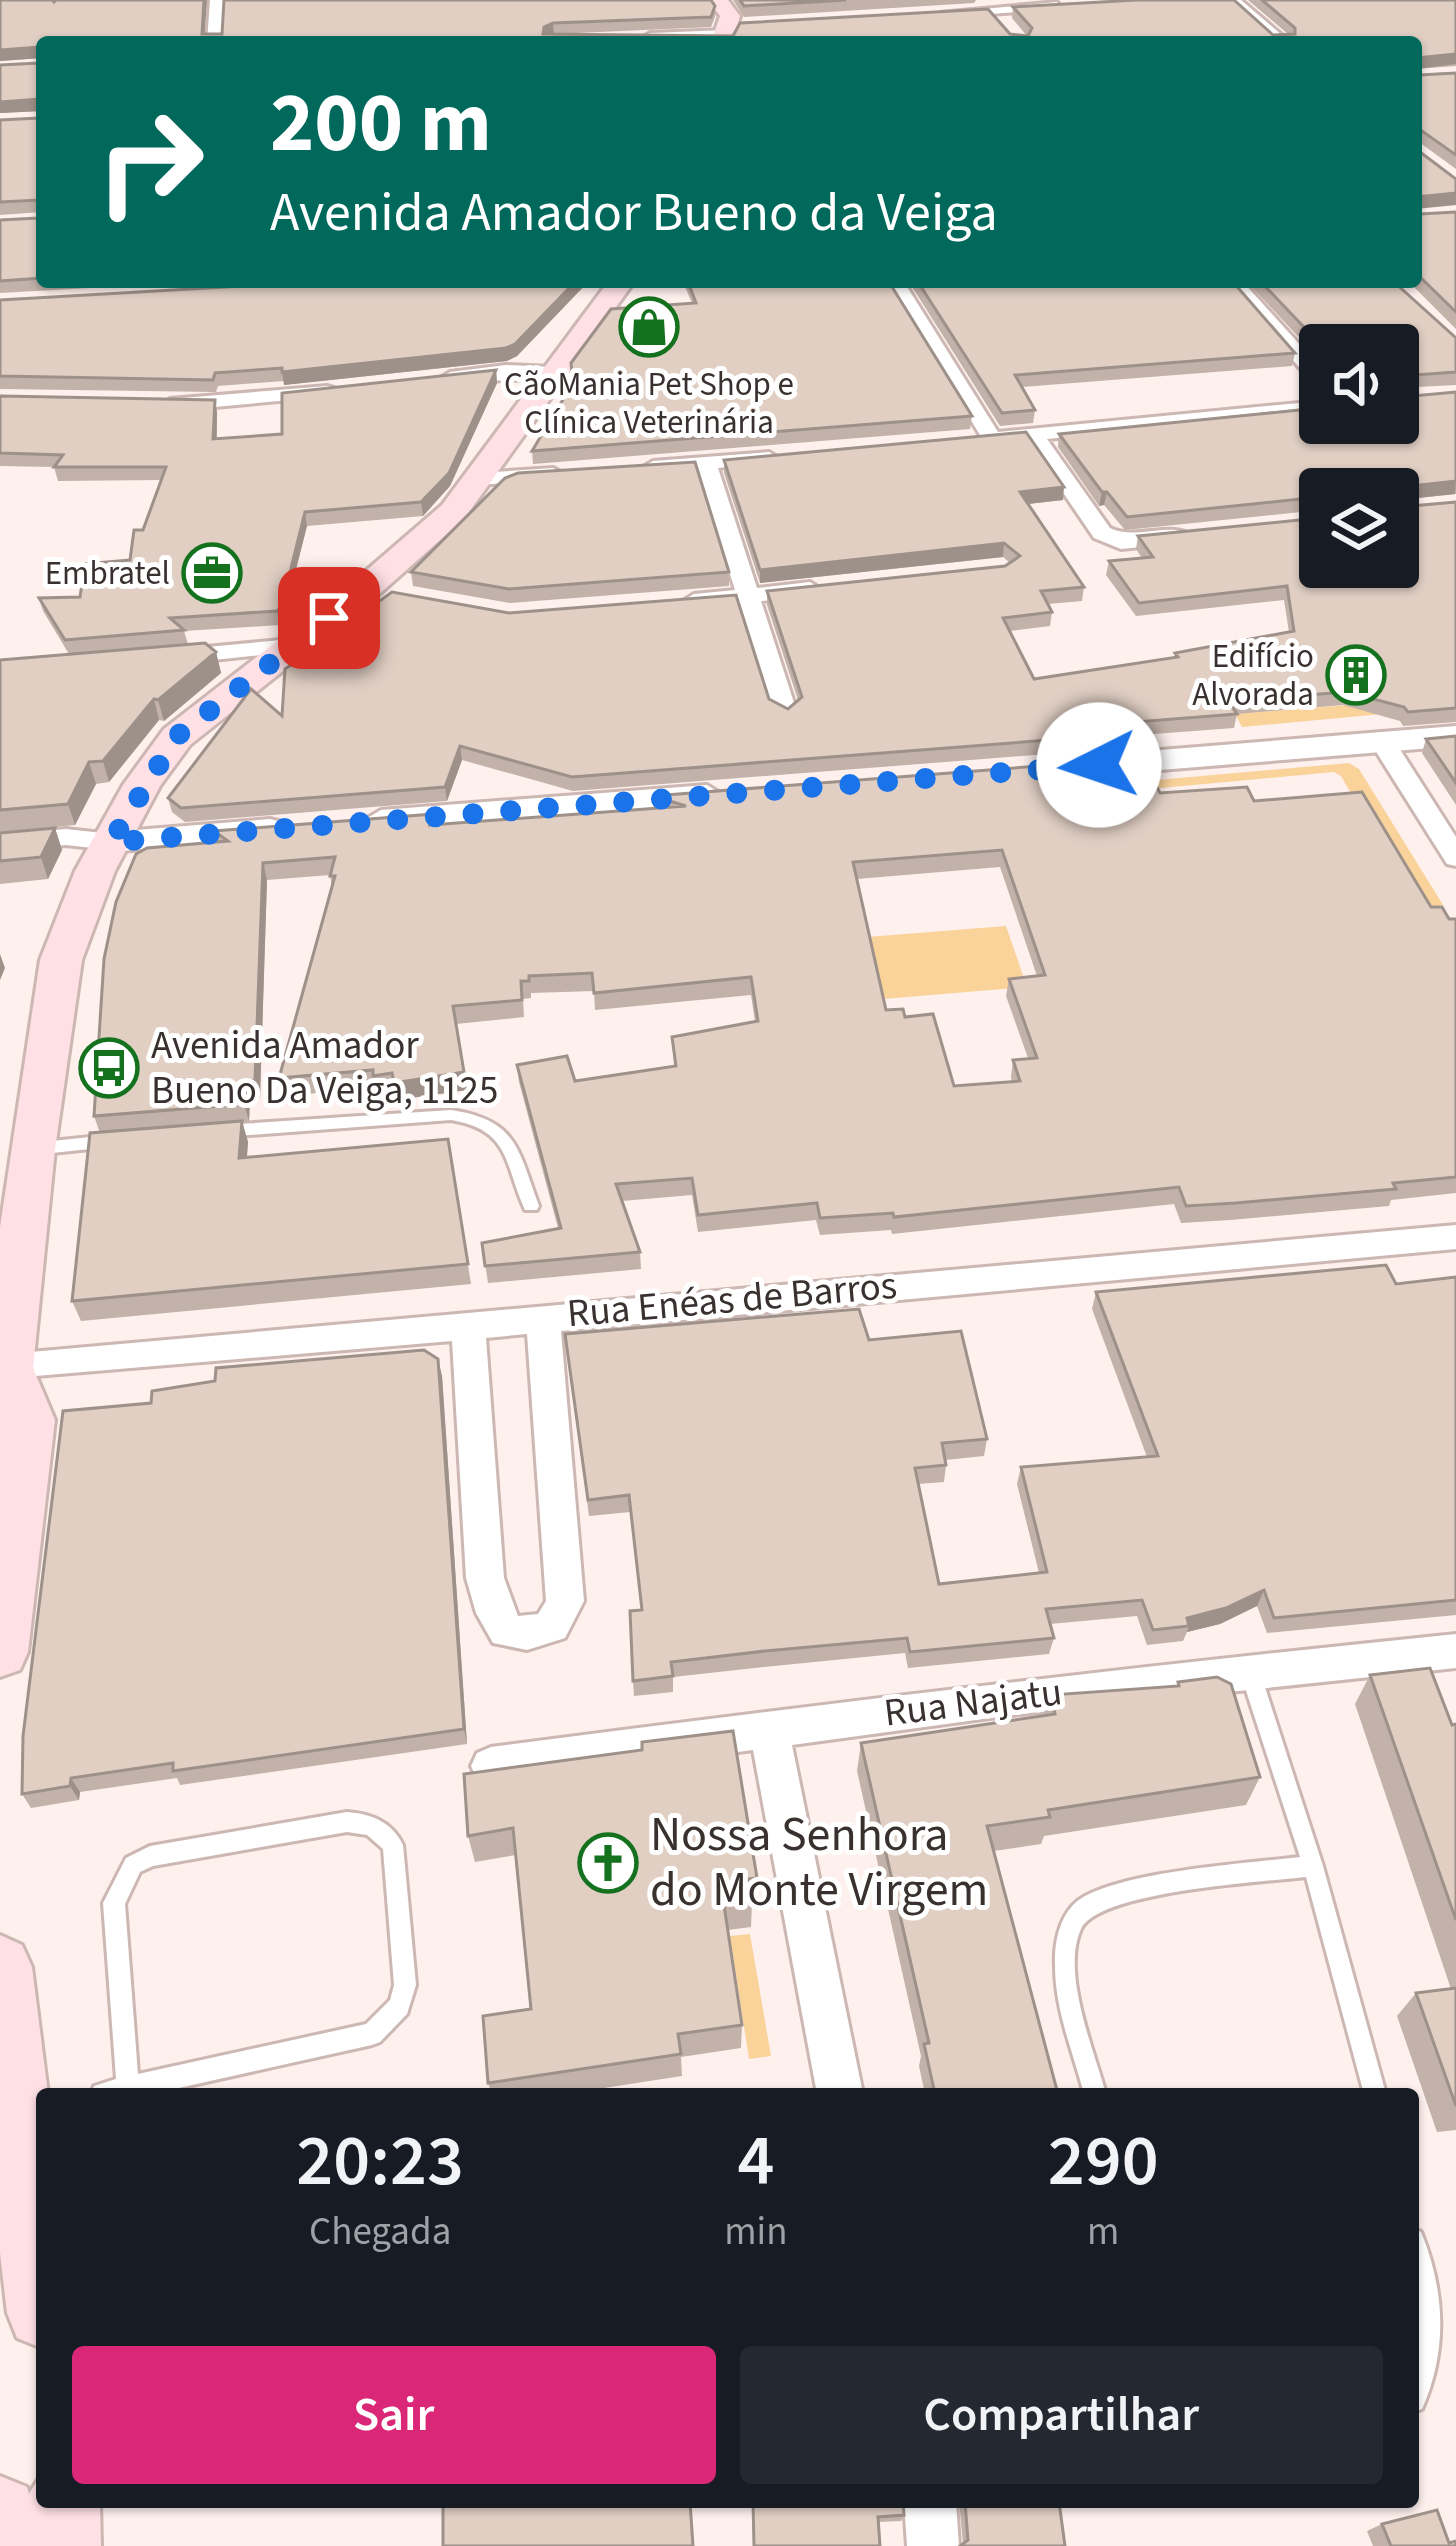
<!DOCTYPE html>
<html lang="pt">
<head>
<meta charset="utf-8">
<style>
  body { margin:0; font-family:"Source Sans 3",sans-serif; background:#242831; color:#f1f3f6; height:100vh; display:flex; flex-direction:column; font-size:45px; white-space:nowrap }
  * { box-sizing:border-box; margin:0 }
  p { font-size:39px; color:#9ea1a6 }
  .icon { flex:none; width:66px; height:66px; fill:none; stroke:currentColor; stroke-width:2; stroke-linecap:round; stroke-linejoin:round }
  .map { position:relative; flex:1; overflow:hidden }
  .side { position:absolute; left:36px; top:2088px; width:1383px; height:420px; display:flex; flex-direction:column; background:#171b24; border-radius:12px; box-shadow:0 3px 9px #0004 }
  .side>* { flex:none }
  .guide { position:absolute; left:36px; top:36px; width:1386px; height:252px; border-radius:12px; box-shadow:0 3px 9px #0004; background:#00695c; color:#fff; overflow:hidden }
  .buttons { position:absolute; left:1299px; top:324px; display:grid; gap:24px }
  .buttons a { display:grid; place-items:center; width:120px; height:120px; border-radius:12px; background:#171b24; box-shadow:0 3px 9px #0004; font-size:60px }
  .pin { position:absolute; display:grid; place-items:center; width:102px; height:102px; color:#fff; margin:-51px; border-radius:24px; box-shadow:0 6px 18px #0006 }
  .me { position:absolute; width:132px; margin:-66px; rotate:266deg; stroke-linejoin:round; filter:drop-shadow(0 0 9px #0008) }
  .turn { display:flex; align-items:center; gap:42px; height:252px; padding:0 36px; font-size:54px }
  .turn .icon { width:156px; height:156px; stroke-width:2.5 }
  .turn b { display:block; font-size:84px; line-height:102px }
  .eta { display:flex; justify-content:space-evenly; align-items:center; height:204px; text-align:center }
  .eta b { font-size:72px; font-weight:600; line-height:84px }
  .action { display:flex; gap:24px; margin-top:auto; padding:24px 36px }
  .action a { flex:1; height:138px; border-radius:12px; background:#db2777; color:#fff; font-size:48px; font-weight:600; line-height:138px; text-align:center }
  .action a+a { background:#242831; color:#f1f3f6 }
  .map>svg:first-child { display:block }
</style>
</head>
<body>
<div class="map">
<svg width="1456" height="2546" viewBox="0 0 1456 2546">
  <rect width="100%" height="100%" fill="#fdf0ed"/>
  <path fill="#fad39b" d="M1348 705 1414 711 1242 727 1235 714Z
    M1349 763 1359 769 1443 905 1416 908 1341 776 1334 772 1150 789 1145 781Z
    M1006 926 1027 987 883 999 867 937Z
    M750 1934 771 2056 749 2059 730 1936Z"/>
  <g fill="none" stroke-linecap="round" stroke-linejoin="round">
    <g stroke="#ccb7b3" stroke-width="6">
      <path id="service" d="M451 1110C518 1120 518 1150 539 1206L537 1210H525C504 1164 511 1130 451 1120L224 1137 216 1131 224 1125Z
        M109 1135 117 1141 109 1147 33 1155 25 1149 33 1143Z
        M1250 1663 1257 1666 1260 1672 1323 1866 1386 2094H1364L1306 1877C1263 1882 1099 1891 1081 1929 1061 1973 1094 2050 1106 2094H1084C1073 2052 1055 2010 1055 1966 1054 1946 1058 1921 1073 1905 1105 1872 1251 1863 1300 1857L1240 1672 1243 1666Z
        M347 1812C372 1814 392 1822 403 1845L416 1985 407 2014 380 2042 372 2045 152 2094H91L94 2086 116 2079 103 1903 126 1858 150 1846ZM347 1832 367 1835 383 1849 394 1985 390 2000 366 2024 138 2074 125 1904 140 1872 153 1866Z
        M1413 2228 1421 2232C1445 2290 1448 2351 1422 2409L1413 2412V2367L1417 2342 1413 2292Z"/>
    </g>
    <g stroke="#ccb7b3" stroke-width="6">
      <path id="minor" d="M210 0H224L221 42H207Z
        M1225 0H1241L1290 42H1274Z
        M1057 2 1062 9 947 17 940 13Z
        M726 30 731 37 650 41 643 37 650 33Z
        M886 282H904L998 432 1320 401V413L1047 439 1110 528C1136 541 1170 520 1192 536L1181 543 1121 549 1094 538 1028 441 980 443V435Z
        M1224 282H1243L1320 367V385L1313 383Z
        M506 365 551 367 561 373C551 380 450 384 440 378L450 372Z
        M327 386 334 388V396L170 411 160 405 170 399Z
        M769 452 779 458 776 462 718 468 757 588 810 582 821 589 810 596 761 601 797 712 785 719 773 712 739 603 694 608 683 601 694 594 735 590 697 470 653 473 643 467 653 461Z
        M553 468 564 474 560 478 480 485 469 479 480 473Z
        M292 639 300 641V651L175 664 163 657 175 650Z
        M1383 734 1392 737 1456 837V866L1447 864 1370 742Z
        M66 829 111 834 124 842 111 850 66 845 0 851V835Z
        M1456 1225V1249L561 1331 584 1601 565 1638 527 1650 493 1643 476 1613 466 1578 452 1341 0 1379V1357L8 1354ZM527 1334 546 1601 538 1614 518 1616 504 1578 486 1338Z
        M1456 1634V1668L1020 1714 792 1745 863 2094H817L753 1750 491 1785 477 1779 471 1766 477 1753 491 1747C812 1705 1133 1667 1456 1634Z
        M904 2502H956L959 2546H907Z"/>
    </g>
    <g stroke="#ccb7b3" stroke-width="6">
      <path id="tertiary" d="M1456 726V746L1086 776 1070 766 1086 756Z
        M707 785 723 795 719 802 381 830 364 820 381 810Z
        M270 819 282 822 287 829 282 836 111 852 99 849 94 842 99 835 111 832Z"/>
    </g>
    <g stroke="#ccb7b3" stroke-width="6">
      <path id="secondary" d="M708 0H728L740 16 733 42H711L720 16Z
        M608 282H634L464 519 377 596 190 745 160 786 115 871 82 960 55 1149 33 1368 55 1420 28 1652 20 1670 0 1677V1227L40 960 75 871 123 785 164 729 353 582 442 505Z
        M0 1935 22 1945 32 1967 48 2094H42V2348L17 2338 7 2313 0 2253Z
        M42 2473V2502H100L101 2546H0V2476L27 2487 29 2494Z"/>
    </g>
    <use href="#service" fill="#fff" fill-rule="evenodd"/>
    <use href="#minor" fill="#fff" fill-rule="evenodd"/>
    <use href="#tertiary" fill="#fff" fill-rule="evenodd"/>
    <use href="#secondary" fill="#fee0e5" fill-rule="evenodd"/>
  </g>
  <path fill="#c2b2a9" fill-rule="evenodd" d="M0 0 54 2 56 0H207L204 34H222L715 6V17L711 27 554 34 733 36 1010 34 1027 36 1012 18 1013 7 1273 35 1288 34 1248 0H1456V66L1416 69V42H42V58L0 61Z
    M733 0H976L974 3 744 17Z
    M42 61V212L0 215V120L39 118 42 111 0 113Z
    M1456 73V169L1419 142V75Z
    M1416 211 1420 214 1456 212V329L1409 282H1416Z
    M42 215V282H197L0 293V220L39 218Z
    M315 282H588L517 356 507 361 284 385V381L218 386 216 392 0 389V300Z
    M683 282H889L972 416 970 429 533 464 532 451 692 303Z
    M909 282H1233L1295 353 1292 366 1022 387 1035 410 1033 423 1000 426Z
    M1247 282H1394L1456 338V385L1398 388 1320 345V360Z
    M496 370 497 383 450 486 423 516 307 526 293 581 291 616 280 625 184 631 188 644 69 654 43 611 39 598 80 597 130 560 161 480 58 481 54 467 0 466V396L215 400 217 413V438L282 434Z
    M1320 375V399L1317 397 1316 388Z
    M1456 392V494L1400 500 1399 507 1456 502V722L1403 726 1400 721 1343 705 1237 714 1234 728 1127 736 1125 748 573 791 462 760 447 801 185 822 172 812 168 798 282 716 769 699 788 709 798 700 767 605V591L1005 566 1010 563 1003 557 760 583 724 473V460L1063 500 1028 504 1084 587 1082 601 1048 604 1052 612 1050 626 1010 631 1034 679 1174 658 1175 653 1289 632 1284 600 1136 616 1106 575 1109 561 1142 558 1136 549 1138 536 1398 567 1320 489V510L1125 530 1104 505 1099 506 1058 447 1059 434Z
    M411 572H729V586L510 603 413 586Z
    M216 652 221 673 164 721 159 720 109 782 96 784 75 825 0 832V660Z
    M1456 736V805L1422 753 1426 739Z
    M1160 793 1254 801 1449 919H1456V1193L1391 1200 1389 1206 1230 1220 1181 1223 1174 1204 892 1234 891 1230 820 1235 816 1220 698 1232 692 1195 622 1201 640 1252 641 1269 488 1283 482 1243 558 1228 519 1082 517 1065 575 1081 674 1066 672 1037 755 1022 751 995 595 1010 594 991 531 993V998L523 999 524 1017 456 1024 467 1090 397 1100 395 1091 377 1093 376 1088 283 1096 279 1078 332 887 330 875 267 880 260 1098 250 1099 249 1121 242 1122 248 1142 247 1158 448 1139 471 1284 81 1321 72 1301 100 1133 94 1116 217 842 214 831 434 814 435 824 654 808 653 796ZM1000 867 1037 976 1009 979 1006 996 1028 1058 1013 1060 1011 1077 1012 1082 954 1086 905 1017 886 1010 857 879Z
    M55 828 62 850 48 879 0 884V833Z
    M1456 1277V1615L1267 1633 1257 1606 1220 1624 1187 1632 1183 1641 1147 1645 1137 1616 1050 1624 1054 1638 1049 1654 908 1668 905 1653 764 1667 673 1677V1692L634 1696 633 1681 641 1610 630 1512 589 1516 565 1334 869 1340 987 1439 984 1456 945 1460 946 1465 944 1482 918 1484 939 1584 1039 1573 1017 1484 1021 1467 1147 1457 1092 1309 1096 1292 1396 1284Z
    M442 1376 467 1744 180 1785 177 1778 80 1792 79 1800 31 1808 22 1794Z
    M1370 1675 1452 1725 1456 1724V2130L1437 2132 1397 2016 1416 1993 1451 1989 1355 1704Z
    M1178 1682 1260 1777 1246 1805 1044 1836 1041 1844 994 1851 1058 2094H925L919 2066 921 2056 857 1771 861 1743 1044 1716 1050 1695 1176 1686Z
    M464 1774 757 1878 756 1904H752L751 1927 728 1930 742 2025 741 2048 681 2057 682 2076 565 2094H492L488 2083 531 2009 516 1855 475 1862 468 1836Z
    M753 2502 904 2515 901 2521 878 2522Z
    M959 2502H1059L1065 2546H959L963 2543Z
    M1382 2524 1449 2543 1456 2546H1373L1367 2531Z"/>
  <path fill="#9e9189" d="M204 0H207L204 42 202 34Z
    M553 23 554 34 543 42 544 27Z
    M39 47 42 58 0 61V50Z
    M1456 54V64L1416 69V58Z
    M39 99 42 111 0 113V102Z
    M1456 193V205L1416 209V197Z
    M575 282H588L517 356 507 361 284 385 282 372Z
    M496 370 497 383 450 486 423 516 421 502Z
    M215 400 217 413 216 452 213 439Z
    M1456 481 1455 494 1398 500 1401 487Z
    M1064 487 1063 500 1019 505 1020 492Z
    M1102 492H1107L1104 505 1099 506Z
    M305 512 307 526 293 581 291 616 280 625 277 611Z
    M1004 543 1003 557 760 583V570Z
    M216 652 221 673 164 721 158 700Z
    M154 699 159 720 109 782 103 761Z
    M460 746 462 760 447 801 445 787Z
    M89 762 96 784 75 825 68 804Z
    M55 828 62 850 48 879 41 857Z
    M263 863 267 880 260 1098 255 1080Z
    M0 954 5 968 0 980Z
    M464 1072 467 1090 397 1100 394 1083Z
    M245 1081 250 1099 249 1121 244 1104Z
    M242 1121 248 1142 245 1179 239 1158Z
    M438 1359 442 1376 467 1744 464 1729Z
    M1264 1590 1257 1606 1220 1624 1187 1632 1189 1626 1187 1618Z
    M71 1778 80 1792 79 1800 70 1786Z"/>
  <path fill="#e1cfc4" stroke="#9e9189" stroke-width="3" fill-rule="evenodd" d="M0 0H53L54 2 56 0H204L202 34H222L224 0H711L715 6 711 17 553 23 544 27 543 34 733 36 740 23 988 9 1010 34 1028 36 1032 28 1013 7 1137 0H1234L1273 35 1295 34V28L1262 0H1456V54L1416 58V42H42V54L39 47 0 50Z
    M740 0H846L744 6Z
    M42 61V102L39 99 0 102V65L39 63Z
    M1416 72 1419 75 1456 73V155L1422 131H1416Z
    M42 109V210L39 200 0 202V120L39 118Z
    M1416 149 1456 179V193L1416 197Z
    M1416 211 1420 214 1456 212V312L1416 273Z
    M42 215V278L0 281V220L39 218Z
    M315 282H575L515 344 506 348 282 372V368L215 373 213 380 0 376V300Z
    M688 282H889L972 416 532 451 573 383 571 363 611 309 696 303Z
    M918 282H1233L1295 353 1015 375 1035 410 1002 413Z
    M1261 282H1394L1456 338V372L1401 376 1398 388V345H1321Z
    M496 370 449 473 421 502 305 512 291 568 288 602 277 611 170 618 184 630 65 640 39 598 80 597 85 564 130 560 134 530H143L166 467H54L63 455 0 453V396L215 400 213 439 282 434V393Z
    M1456 392V481L1401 487 1399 507 1456 502V708L1408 712 1404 707 1347 692 1228 701 1237 714 1122 723 1127 734 572 777 460 746 445 787 181 808 168 798 251 689 282 716 285 669 392 592 509 613 736 595 769 699 788 709 802 697 767 591 1005 566 1020 556 1004 543 760 570 724 460 1026 432 1064 487 1020 492 1084 587 1041 591 1052 612 1003 618 1034 679 1178 657 1175 653 1294 631 1287 586 1139 603 1109 561 1153 557 1138 536 1320 518V567H1398V489H1320V497L1127 517 1107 492H1102L1059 434 1320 408V423H1398V393L1402 397Z
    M695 462 729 572 509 589 411 572 505 478 518 473Z
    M205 643 216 652 158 700 154 699 103 761 89 762 68 804 0 810V660Z
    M1456 736V783L1426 739Z
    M1142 758 1160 793 1247 787 1254 801 1362 792 1431 907H1442L1449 919H1456V1177L1393 1183 1396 1189 1236 1203 1186 1206 1179 1187 894 1217 893 1213 820 1218 817 1203 698 1215 692 1178 616 1184 640 1252 485 1266 482 1243 561 1228 517 1065 567 1056 575 1081 676 1066 672 1037 758 1021 751 977 594 993 592 973 529 976V981H521L522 1000 453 1006 464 1072 394 1083 392 1073 373 1076V1070L279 1078 335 876H330L335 857 263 863 255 1080 245 1081 244 1104 94 1116 104 959 116 902 136 854 147 848 228 841 214 831 434 814 430 825 686 806 653 796ZM1002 850 1045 975 1009 979 1037 1058 1013 1060 1020 1081 954 1086 933 1014 905 1017 903 1009 886 1010 853 862Z
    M55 828 41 857 0 861V833Z
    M242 1121 239 1158 448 1139 468 1264 72 1301 90 1133Z
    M1386 1265 1396 1284 1456 1277V1600L1274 1618 1264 1590 1226 1608 1187 1618 1189 1626 1153 1630 1142 1600 1046 1609 1054 1638 910 1652 907 1638 765 1651 671 1662 673 1676 633 1681 630 1611 642 1610 629 1495 588 1500 565 1334 859 1309 869 1340 961 1331 987 1439 942 1443 946 1465 915 1468 939 1584 1047 1572 1021 1467 1158 1456 1096 1292Z
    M424 1350 438 1359 464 1729 173 1771V1763L71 1778 70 1786 22 1794 23 1736 63 1411 151 1403 152 1391 215 1381 216 1368Z
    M1430 1668 1452 1725 1456 1724V1920L1370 1675Z
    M1217 1677 1231 1684 1260 1777 1048 1810 1050 1817 987 1826 1058 2094H935L924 2044 929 2043 861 1743 1055 1714 1050 1695 1179 1686 1178 1682Z
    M733 1731 757 1878 748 1879 752 1902 724 1905 742 2025 678 2034 681 2054 488 2083 483 2016 531 2009 513 1828 468 1836 464 1774 642 1750V1742Z
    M1456 1988V2106L1416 1993Z
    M443 2502H690L693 2546H443Z
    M753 2502H903L904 2515 878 2517 880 2546H754Z
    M965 2502H1059L1065 2546H960L968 2540Z
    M1437 2510 1449 2543 1456 2541V2546H1391L1382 2524Z"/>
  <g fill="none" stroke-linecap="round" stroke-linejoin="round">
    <path stroke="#1a73e8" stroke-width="21" stroke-dasharray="0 37.8" d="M329 618 177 736 111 842 1099 765"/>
  </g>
  <defs>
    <g id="shop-ring" transform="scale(3)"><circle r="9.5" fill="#fff" stroke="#14711e" stroke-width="1.5"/><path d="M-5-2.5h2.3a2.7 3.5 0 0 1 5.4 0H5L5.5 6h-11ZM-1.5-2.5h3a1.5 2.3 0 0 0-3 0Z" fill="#14711e"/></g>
    <g id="office-ring" transform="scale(3)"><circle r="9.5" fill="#fff" stroke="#14711e" stroke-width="1.5"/><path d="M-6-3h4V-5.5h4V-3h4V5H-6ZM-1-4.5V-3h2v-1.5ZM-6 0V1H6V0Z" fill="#14711e"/></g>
    <g id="building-ring" transform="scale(3)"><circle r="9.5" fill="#fff" stroke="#14711e" stroke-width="1.5"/><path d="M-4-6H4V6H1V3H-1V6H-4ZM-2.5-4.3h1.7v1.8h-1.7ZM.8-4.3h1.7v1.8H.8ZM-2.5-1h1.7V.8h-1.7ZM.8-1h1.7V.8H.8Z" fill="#14711e"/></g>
    <g id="bus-ring" transform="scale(3)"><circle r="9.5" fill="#fff" stroke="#14711e" stroke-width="1.5"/><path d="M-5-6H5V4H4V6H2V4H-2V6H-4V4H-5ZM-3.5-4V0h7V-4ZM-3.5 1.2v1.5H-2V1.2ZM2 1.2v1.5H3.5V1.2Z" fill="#14711e"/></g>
    <g id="church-ring" transform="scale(3)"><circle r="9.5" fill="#fff" stroke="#14711e" stroke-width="1.5"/><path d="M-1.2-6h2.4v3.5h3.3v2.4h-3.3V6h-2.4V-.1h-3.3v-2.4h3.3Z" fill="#14711e"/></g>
  </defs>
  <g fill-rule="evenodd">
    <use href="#shop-ring" x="649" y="327"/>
    <use href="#office-ring" x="212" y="573"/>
    <use href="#building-ring" x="1356" y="675"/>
    <use href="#bus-ring" x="109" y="1068"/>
    <use href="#church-ring" x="608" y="1863"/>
  </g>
  <g text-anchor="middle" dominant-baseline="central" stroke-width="10" stroke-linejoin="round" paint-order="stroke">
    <g font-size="33" fill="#39312f" stroke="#fff" text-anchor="end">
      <text x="649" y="384" text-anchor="middle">CãoMania Pet Shop e<tspan x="649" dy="38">Clínica Veterinária</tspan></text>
      <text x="170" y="573">Embratel</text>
      <text x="1314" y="656">Edifício<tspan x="1314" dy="38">Alvorada</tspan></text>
    </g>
    <g font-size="39" fill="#39312f" stroke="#fff" text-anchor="start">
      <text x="151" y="1046">Avenida Amador<tspan x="151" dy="45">Bueno Da Veiga, 1125</tspan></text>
    </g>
    <g font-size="39" fill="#39312f" stroke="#fff">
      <text transform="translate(732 1300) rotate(-5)">Rua Enéas de Barros</text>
      <text transform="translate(973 1703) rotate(-7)">Rua Najatu</text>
    </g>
    <g font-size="48" fill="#39312f" stroke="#fff" text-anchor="start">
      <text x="650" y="1835">Nossa Senhora<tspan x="650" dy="55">do Monte Virgem</tspan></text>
    </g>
  </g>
</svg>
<div class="buttons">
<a><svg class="icon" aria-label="sound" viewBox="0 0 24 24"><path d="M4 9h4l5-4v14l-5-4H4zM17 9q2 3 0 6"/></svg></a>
<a><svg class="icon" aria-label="layers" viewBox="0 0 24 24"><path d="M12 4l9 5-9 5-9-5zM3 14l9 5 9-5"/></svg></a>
</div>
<div class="pin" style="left:329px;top:618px;background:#d93025"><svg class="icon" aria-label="arrive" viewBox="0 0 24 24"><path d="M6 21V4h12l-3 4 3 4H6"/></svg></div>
<svg class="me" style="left:1099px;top:765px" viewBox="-20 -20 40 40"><circle r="19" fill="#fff"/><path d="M0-13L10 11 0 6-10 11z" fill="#1a73e8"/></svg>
<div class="guide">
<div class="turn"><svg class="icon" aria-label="right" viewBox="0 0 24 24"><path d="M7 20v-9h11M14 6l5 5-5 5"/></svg><div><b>200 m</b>Avenida Amador Bueno da Veiga</div></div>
</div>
<section class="side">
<div class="eta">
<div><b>20:23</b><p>Chegada</p></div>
<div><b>4</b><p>min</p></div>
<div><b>290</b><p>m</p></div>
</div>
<div class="action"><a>Sair</a><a>Compartilhar</a></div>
</section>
</div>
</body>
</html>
